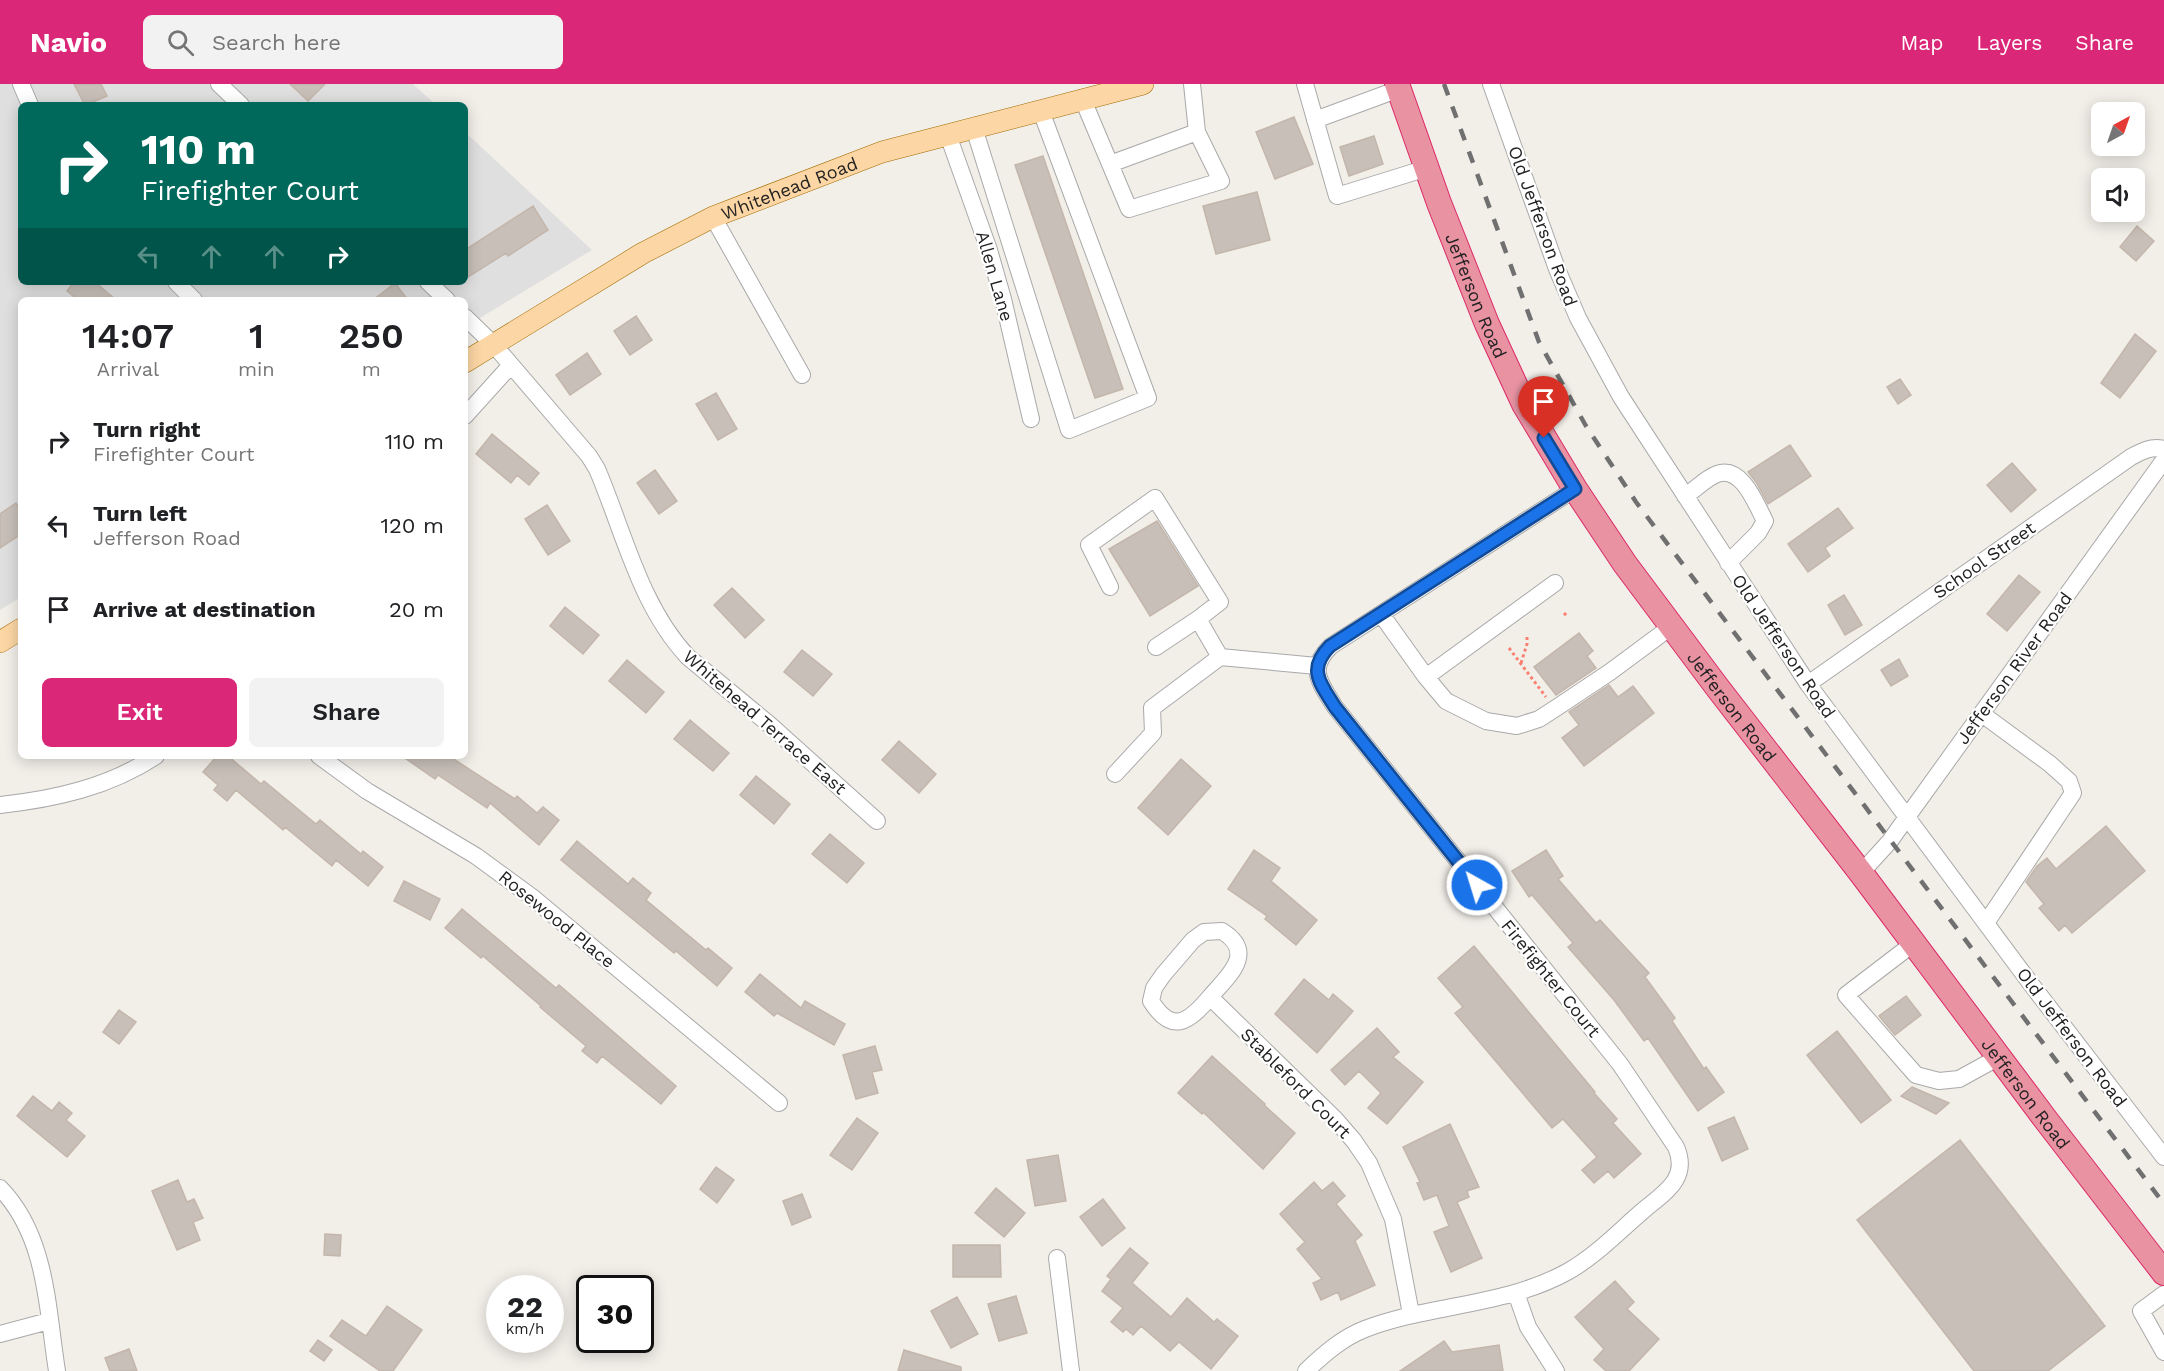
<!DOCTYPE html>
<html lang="en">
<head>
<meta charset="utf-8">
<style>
  body { margin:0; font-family:"Work Sans",sans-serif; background:#f2f2f2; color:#202124; height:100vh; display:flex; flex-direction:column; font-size:22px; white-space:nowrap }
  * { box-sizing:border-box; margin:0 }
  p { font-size:20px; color:#757577 }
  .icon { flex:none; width:33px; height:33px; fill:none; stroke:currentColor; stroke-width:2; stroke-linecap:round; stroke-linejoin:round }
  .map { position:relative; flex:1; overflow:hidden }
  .panel { position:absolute; left:18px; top:213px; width:450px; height:462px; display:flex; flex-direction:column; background:#fff; border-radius:9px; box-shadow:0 3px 15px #0003 }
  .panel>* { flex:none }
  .hud { position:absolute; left:18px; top:18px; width:450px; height:183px; border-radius:9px; box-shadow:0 3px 15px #0003; background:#00695c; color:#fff; overflow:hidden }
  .needle { width:39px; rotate:40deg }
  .controls { position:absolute; left:2091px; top:18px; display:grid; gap:12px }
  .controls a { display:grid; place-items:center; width:54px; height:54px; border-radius:9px; background:#fff; box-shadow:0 3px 15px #0003; font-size:30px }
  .speed { position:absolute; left:486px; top:1191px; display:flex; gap:12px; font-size:30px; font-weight:700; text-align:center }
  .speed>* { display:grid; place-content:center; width:78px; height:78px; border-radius:50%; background:#fff; box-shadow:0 3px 15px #0003; line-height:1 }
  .speed small { font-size:15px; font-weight:400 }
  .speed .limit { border:3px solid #111; border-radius:9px; background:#fff; color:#111 }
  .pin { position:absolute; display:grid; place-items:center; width:51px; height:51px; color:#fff; margin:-62px -26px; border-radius:50% 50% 50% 0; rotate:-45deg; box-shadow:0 0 6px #0007 }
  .pin .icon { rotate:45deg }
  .me { position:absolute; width:66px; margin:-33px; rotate:321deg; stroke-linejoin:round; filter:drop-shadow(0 0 4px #0008) }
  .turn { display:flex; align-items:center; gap:21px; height:126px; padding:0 24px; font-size:27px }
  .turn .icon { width:78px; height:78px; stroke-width:2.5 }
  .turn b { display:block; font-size:42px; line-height:51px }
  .lanes { display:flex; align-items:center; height:57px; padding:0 24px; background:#0003; justify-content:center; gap:30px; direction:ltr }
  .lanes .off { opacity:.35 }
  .eta { display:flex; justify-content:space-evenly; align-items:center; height:102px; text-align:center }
  .eta b { font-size:36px; font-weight:600; line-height:42px }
  .button { display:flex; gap:12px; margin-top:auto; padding:12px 24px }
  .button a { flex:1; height:69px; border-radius:9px; background:#db2777; color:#fff; font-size:24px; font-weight:600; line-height:69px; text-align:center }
  .button a+a { background:#f2f2f2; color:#202124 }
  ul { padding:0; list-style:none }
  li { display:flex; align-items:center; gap:18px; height:84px; padding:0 24px }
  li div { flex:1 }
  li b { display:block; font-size:22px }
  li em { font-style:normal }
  header { display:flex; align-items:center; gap:36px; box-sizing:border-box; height:84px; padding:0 30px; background:#db2777; color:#fff }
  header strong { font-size:28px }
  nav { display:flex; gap:33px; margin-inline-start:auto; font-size:21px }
  .search { width:420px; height:54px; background:#f2f2f2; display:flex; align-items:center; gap:15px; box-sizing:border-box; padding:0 21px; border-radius:9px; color:#757577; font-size:22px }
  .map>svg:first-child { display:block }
</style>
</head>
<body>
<header>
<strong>Navio</strong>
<div class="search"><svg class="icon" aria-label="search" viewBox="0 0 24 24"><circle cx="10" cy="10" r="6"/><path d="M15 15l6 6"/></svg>Search here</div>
<nav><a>Map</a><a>Layers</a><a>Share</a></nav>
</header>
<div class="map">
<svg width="2164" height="1287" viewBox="0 0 2164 1287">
  <rect width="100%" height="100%" fill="#f2efe9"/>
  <path fill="#e0dfdf" d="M0 0H413L436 21H21V198H465V48L592 166 465 243V216H21V513L0 526Z"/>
  <path fill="#c7bfb8" stroke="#c4b6ab" stroke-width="1.5" d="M74 0H101L107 12 85 21Z
    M290 0H325L308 17Z
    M1294 33 1313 80 1275 95 1256 48Z
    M1374 52 1383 80 1349 92 1340 63Z
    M1043 72 1123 305 1095 314 1015 81Z
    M1257 108 1270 156 1216 170 1203 122Z
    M533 122 548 146 508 172 506 169 465 195V166Z
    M2137 142 2154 157 2136 177 2120 163Z
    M74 198H95L116 216H78L67 207Z
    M395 199 408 216H373Z
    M636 232 652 256 630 271 614 247Z
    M2135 250 2156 267 2120 314 2101 299Z
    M587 269 601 290 570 311 556 291Z
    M1900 295 1911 311 1898 320 1887 303Z
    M716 309 737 345 718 356 696 320Z
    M492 350 539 389 529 401 517 391 511 399 476 370Z
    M1790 361 1811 392 1768 420 1756 398 1748 388Z
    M2012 379 2036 406 2011 428 1987 401Z
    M655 386 677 417 659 430 637 399Z
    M16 419 21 426V450L0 464V430Z
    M547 421 570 457 548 471 525 435Z
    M1838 424 1853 444 1825 464 1830 472 1808 488 1788 460Z
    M1157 437 1198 502 1150 532 1109 465Z
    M2019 491 2040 508 2007 547 1987 530Z
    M732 504 764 536 745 554 714 521Z
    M1844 511 1862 541 1845 551 1828 521Z
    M565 523 599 551 583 570 550 542Z
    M1579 549 1593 567 1587 572 1596 584 1556 611 1534 583Z
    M802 566 832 590 813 612 784 588Z
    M1899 575 1908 592 1891 602 1881 586Z
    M627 576 664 608 646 629 609 597Z
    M1609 601 1618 613 1633 602 1654 629 1584 682 1562 654 1579 641 1569 628Z
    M690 636 729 669 713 687 674 655Z
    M899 657 936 690 919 709 882 676Z
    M217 672H228L261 700 264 697 316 740 320 736 361 770 363 767 383 783 368 802 336 776 332 782 285 743 283 746 236 706 227 717 214 706 218 701 203 688Z
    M402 672H449L515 715 517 712 537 729 543 723 559 736 539 761 490 719 487 724 438 691 435 695Z
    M1181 675 1211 702 1168 751 1138 724Z
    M756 692 790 720 774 740 740 711Z
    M2106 742 2145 787 2072 849 2065 841 2059 847 2039 824 2044 820 2026 798 2037 782 2047 774 2056 785Z
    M830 750 864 779 847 799 812 770Z
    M577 757 628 800 633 794 651 809 646 816 706 866 708 864 732 884 717 902 676 867 674 869 561 776Z
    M1254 766 1280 784 1271 797 1317 836 1296 861 1265 835 1267 832 1228 805Z
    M1546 766 1563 792 1558 795 1596 839 1600 836 1649 889 1645 893 1675 934 1672 937 1704 985 1706 983 1724 1008 1698 1027 1648 954 1644 957 1614 916 1568 863 1573 859 1532 811 1529 813 1512 787Z
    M404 797 440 815 430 836 394 817Z
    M462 825 556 904 559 901 676 1002 661 1020 602 972 597 979 582 967 586 962 540 923 541 922 483 872 481 874 445 844Z
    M1474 862 1595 1008 1594 1009 1617 1035 1613 1039 1641 1070 1614 1094 1608 1087 1594 1099 1582 1086 1597 1073 1563 1035 1552 1044 1455 929 1463 923 1438 894Z
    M760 890 801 924 805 917 845 940 834 961 777 929 774 932 745 908Z
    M1304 895 1329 916 1333 910 1353 927 1317 969 1275 930Z
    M1906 912 1921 931 1895 951 1879 932Z
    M119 926 136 938 119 960 103 948Z
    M1377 944 1399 968 1393 973 1423 998 1387 1040 1368 1024 1381 1009 1359 987 1345 1001 1331 986Z
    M1837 947 1891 1016 1861 1039 1807 971Z
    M875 962 882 986 872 988 878 1009 856 1015 843 971Z
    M1212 972 1265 1020 1264 1021 1295 1049 1263 1085 1203 1028 1202 1030 1178 1009Z
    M1912 1003 1949 1019 1936 1030 1901 1012Z
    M33 1012 52 1027 59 1018 72 1029 66 1036 85 1052 67 1073 17 1032Z
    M1734 1033 1748 1065 1722 1077 1708 1044Z
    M857 1034 878 1049 852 1086 830 1071Z
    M1450 1040 1479 1103 1467 1107 1469 1113 1457 1118 1482 1174 1451 1188 1434 1148 1449 1142 1437 1111 1424 1116 1417 1099 1420 1098 1403 1063Z
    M1960 1056 2105 1242 2048 1287H1974L1857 1136Z
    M1058 1071 1066 1117 1035 1122 1027 1076Z
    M716 1083 734 1096 717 1119 700 1105Z
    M178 1096 187 1118 194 1115 203 1134 193 1138 200 1156 177 1166 152 1107Z
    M1314 1098 1322 1107 1333 1098 1345 1112 1336 1120 1362 1151 1355 1157 1375 1201 1341 1216 1338 1208 1321 1216 1313 1199 1322 1195 1297 1165 1305 1158 1280 1130Z
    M996 1104 1025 1129 1004 1153 975 1129Z
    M802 1110 811 1133 792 1141 783 1117Z
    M1103 1115 1125 1144 1102 1162 1080 1133Z
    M325 1150 341 1151 340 1172 324 1171Z
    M953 1161H1000L1001 1193H953Z
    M1130 1164 1148 1179 1132 1199 1171 1233 1187 1214 1214 1238 1217 1235 1238 1252 1211 1285 1179 1258 1170 1267 1141 1242 1133 1251 1126 1245 1123 1248 1111 1238 1123 1224 1102 1207 1111 1195 1107 1192Z
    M1615 1197 1634 1218 1627 1225 1659 1255 1629 1287H1606L1594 1276 1604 1265 1575 1233Z
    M1016 1212 1027 1249 999 1257 988 1220Z
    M957 1213 978 1250 951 1264 931 1227Z
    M387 1222 422 1246 393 1287H380L330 1252 342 1236 366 1252Z
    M318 1256 332 1266 324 1277 310 1267Z
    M1444 1257 1452 1268 1499 1261 1503 1287H1400Z
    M129 1265 137 1287H110L105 1274Z
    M904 1266 961 1283V1287H898Z"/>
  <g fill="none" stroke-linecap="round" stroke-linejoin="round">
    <g stroke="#a9a9a9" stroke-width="18">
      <path id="minor" d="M21 0 30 21
        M219 0 241 21
        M1305 0 1337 112 1427 84
        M1491 0 1557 185 1578 234 1621 313 1808 600 2031 900 2164 1073
        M1083 16 1129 125 1221 97 1197 48
        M1315 36 1399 5
        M974 44 1069 346 1148 314 1041 27
        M948 51 989 166 1003 215 1031 335
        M1110 80 1197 48 1192 0
        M713 133 802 291
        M176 198 194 216
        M428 198 447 216
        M465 233 494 261 589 372 597 385C624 448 640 522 688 573L770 641 877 737
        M465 332 511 281
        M1685 412C1695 406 1706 394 1717 390 1742 381 1756 420 1765 437L1758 449 1728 479
        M1110 503 1089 461 1155 414 1220 518 1198 535 1220 573
        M1381 530 1426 593 1555 499
        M1156 563 1198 535
        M1426 593 1446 617 1486 637 1517 642 1539 635 1556 624 1610 588 1672 542
        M1808 600 2131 373C2142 367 2151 362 2164 365
        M1982 630 2050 680 2069 697 2073 709 1986 839
        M319 672 367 707 476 772 532 813 779 1019
        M1115 690 1153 649 1152 624 1220 573 1317 582
        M0 721C55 715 109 703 156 672
        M1861 789 1890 757 1907 733 2164 376
        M1914 859 1846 911 1916 991 1939 997 1959 995 1999 973
        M1210 913C1189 938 1172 951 1151 917L1154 904 1163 891 1193 856 1204 848 1222 847C1257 869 1228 892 1210 913L1335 1035 1354 1057 1369 1079 1393 1135 1411 1230
        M0 1104C47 1152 47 1224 57 1287
        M1057 1174 1071 1287
        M1516 1209 1528 1243 1556 1287
        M2164 1210 2141 1227 2164 1268
        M0 1250 49 1237
        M1306 1287C1324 1270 1342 1254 1365 1245 1431 1220 1505 1222 1567 1188 1596 1172 1620 1146 1645 1125 1667 1107 1689 1093 1676 1063L1620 980 1335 623C1320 599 1307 585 1331 562L1575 405"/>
    </g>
    <g stroke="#a06b00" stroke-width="22">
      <g id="major">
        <path id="s1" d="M465 278 643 169 713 133 882 68 1143 0"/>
        <path d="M0 558 21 545"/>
      </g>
    </g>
    <g stroke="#dc2a67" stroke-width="26">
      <g id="highway">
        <path id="s2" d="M1397 0 1439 119 1487 240 1524 320 1575 405 1625 480 1717 603 1861 789 2046 1036 2164 1189"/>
      </g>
    </g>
    <path stroke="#fa8072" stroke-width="3" stroke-dasharray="3 3" stroke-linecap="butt" d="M1564 529 1567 532
      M1509 564 1546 613
      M1521 579 1527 560V551"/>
    <use href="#minor" stroke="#fff" stroke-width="16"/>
    <use href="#major" stroke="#fcd6a4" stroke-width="21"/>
    <use href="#highway" stroke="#e892a2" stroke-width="24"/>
    <path stroke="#707070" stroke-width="4.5" stroke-dasharray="12 12" stroke-linecap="butt" d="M1444 0 1539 258 1586 342 1636 418 2164 1120"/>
  </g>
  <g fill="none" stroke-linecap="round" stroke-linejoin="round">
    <g stroke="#114b97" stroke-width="15">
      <path id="route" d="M1477 801 1335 623C1320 599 1307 585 1330 562L1575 405 1544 354"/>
    </g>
    <use href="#route" stroke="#1a73e8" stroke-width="10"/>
  </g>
  <g text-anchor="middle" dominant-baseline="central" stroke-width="4.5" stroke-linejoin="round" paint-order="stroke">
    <g font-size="18" fill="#222" stroke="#fff">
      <text stroke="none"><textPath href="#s1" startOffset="369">Whitehead Road</textPath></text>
      <text transform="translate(1543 142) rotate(70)">Old Jefferson Road</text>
      <text transform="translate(995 192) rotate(74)">Allen Lane</text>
      <text stroke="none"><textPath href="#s2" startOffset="226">Jefferson Road</textPath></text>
      <text transform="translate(1984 476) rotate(-35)">School Street</text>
      <text transform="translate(1784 562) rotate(56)">Old Jefferson Road</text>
      <text transform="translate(2014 584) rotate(-54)">Jefferson River Road</text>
      <text stroke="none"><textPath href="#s2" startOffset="712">Jefferson Road</textPath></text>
      <text transform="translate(765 638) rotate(41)">Whitehead Terrace East</text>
      <text transform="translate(557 835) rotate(39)">Rosewood Place</text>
      <text transform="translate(1551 894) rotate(51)">Firefighter Court</text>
      <text transform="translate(2072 953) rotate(53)">Old Jefferson Road</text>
      <text transform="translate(1296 999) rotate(45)">Stableford Court</text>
      <text stroke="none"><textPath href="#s2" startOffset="1198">Jefferson Road</textPath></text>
    </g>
  </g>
</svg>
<div class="controls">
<a><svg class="needle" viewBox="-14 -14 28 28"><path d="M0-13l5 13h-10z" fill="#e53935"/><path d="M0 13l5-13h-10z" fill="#757577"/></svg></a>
<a><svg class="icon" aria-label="sound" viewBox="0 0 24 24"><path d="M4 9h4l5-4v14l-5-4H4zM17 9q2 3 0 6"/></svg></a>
</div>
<div class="speed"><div>22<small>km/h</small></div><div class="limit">30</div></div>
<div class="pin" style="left:1544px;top:354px;background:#d93025"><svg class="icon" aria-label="arrive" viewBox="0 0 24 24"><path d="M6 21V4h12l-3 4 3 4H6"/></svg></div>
<svg class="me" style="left:1477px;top:801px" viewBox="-20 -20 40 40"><circle r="17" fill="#1a73e8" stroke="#fff" stroke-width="3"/><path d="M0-11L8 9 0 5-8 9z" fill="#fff"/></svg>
<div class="hud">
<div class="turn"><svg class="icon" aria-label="right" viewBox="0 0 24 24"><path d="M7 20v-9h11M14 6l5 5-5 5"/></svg><div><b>110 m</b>Firefighter Court</div></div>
<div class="lanes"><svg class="icon off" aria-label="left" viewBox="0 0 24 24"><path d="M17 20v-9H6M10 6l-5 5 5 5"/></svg><svg class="icon off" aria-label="ahead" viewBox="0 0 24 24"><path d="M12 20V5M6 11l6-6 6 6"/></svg><svg class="icon off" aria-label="ahead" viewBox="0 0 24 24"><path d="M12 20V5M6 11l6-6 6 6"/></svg><svg class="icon" aria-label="right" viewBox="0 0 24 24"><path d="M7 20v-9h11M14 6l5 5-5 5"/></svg></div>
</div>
<section class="panel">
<div class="eta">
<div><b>14:07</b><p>Arrival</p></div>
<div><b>1</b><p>min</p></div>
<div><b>250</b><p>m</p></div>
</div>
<ul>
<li><svg class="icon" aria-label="right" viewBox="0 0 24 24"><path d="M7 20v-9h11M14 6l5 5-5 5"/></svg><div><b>Turn right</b><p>Firefighter Court</p></div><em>110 m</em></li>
<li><svg class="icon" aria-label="left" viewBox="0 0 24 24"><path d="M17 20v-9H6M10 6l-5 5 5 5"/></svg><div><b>Turn left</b><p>Jefferson Road</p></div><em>120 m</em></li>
<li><svg class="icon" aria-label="arrive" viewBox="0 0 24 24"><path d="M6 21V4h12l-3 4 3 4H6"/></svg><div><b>Arrive at destination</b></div><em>20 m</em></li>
</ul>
<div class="button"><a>Exit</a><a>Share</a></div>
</section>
</div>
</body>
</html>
